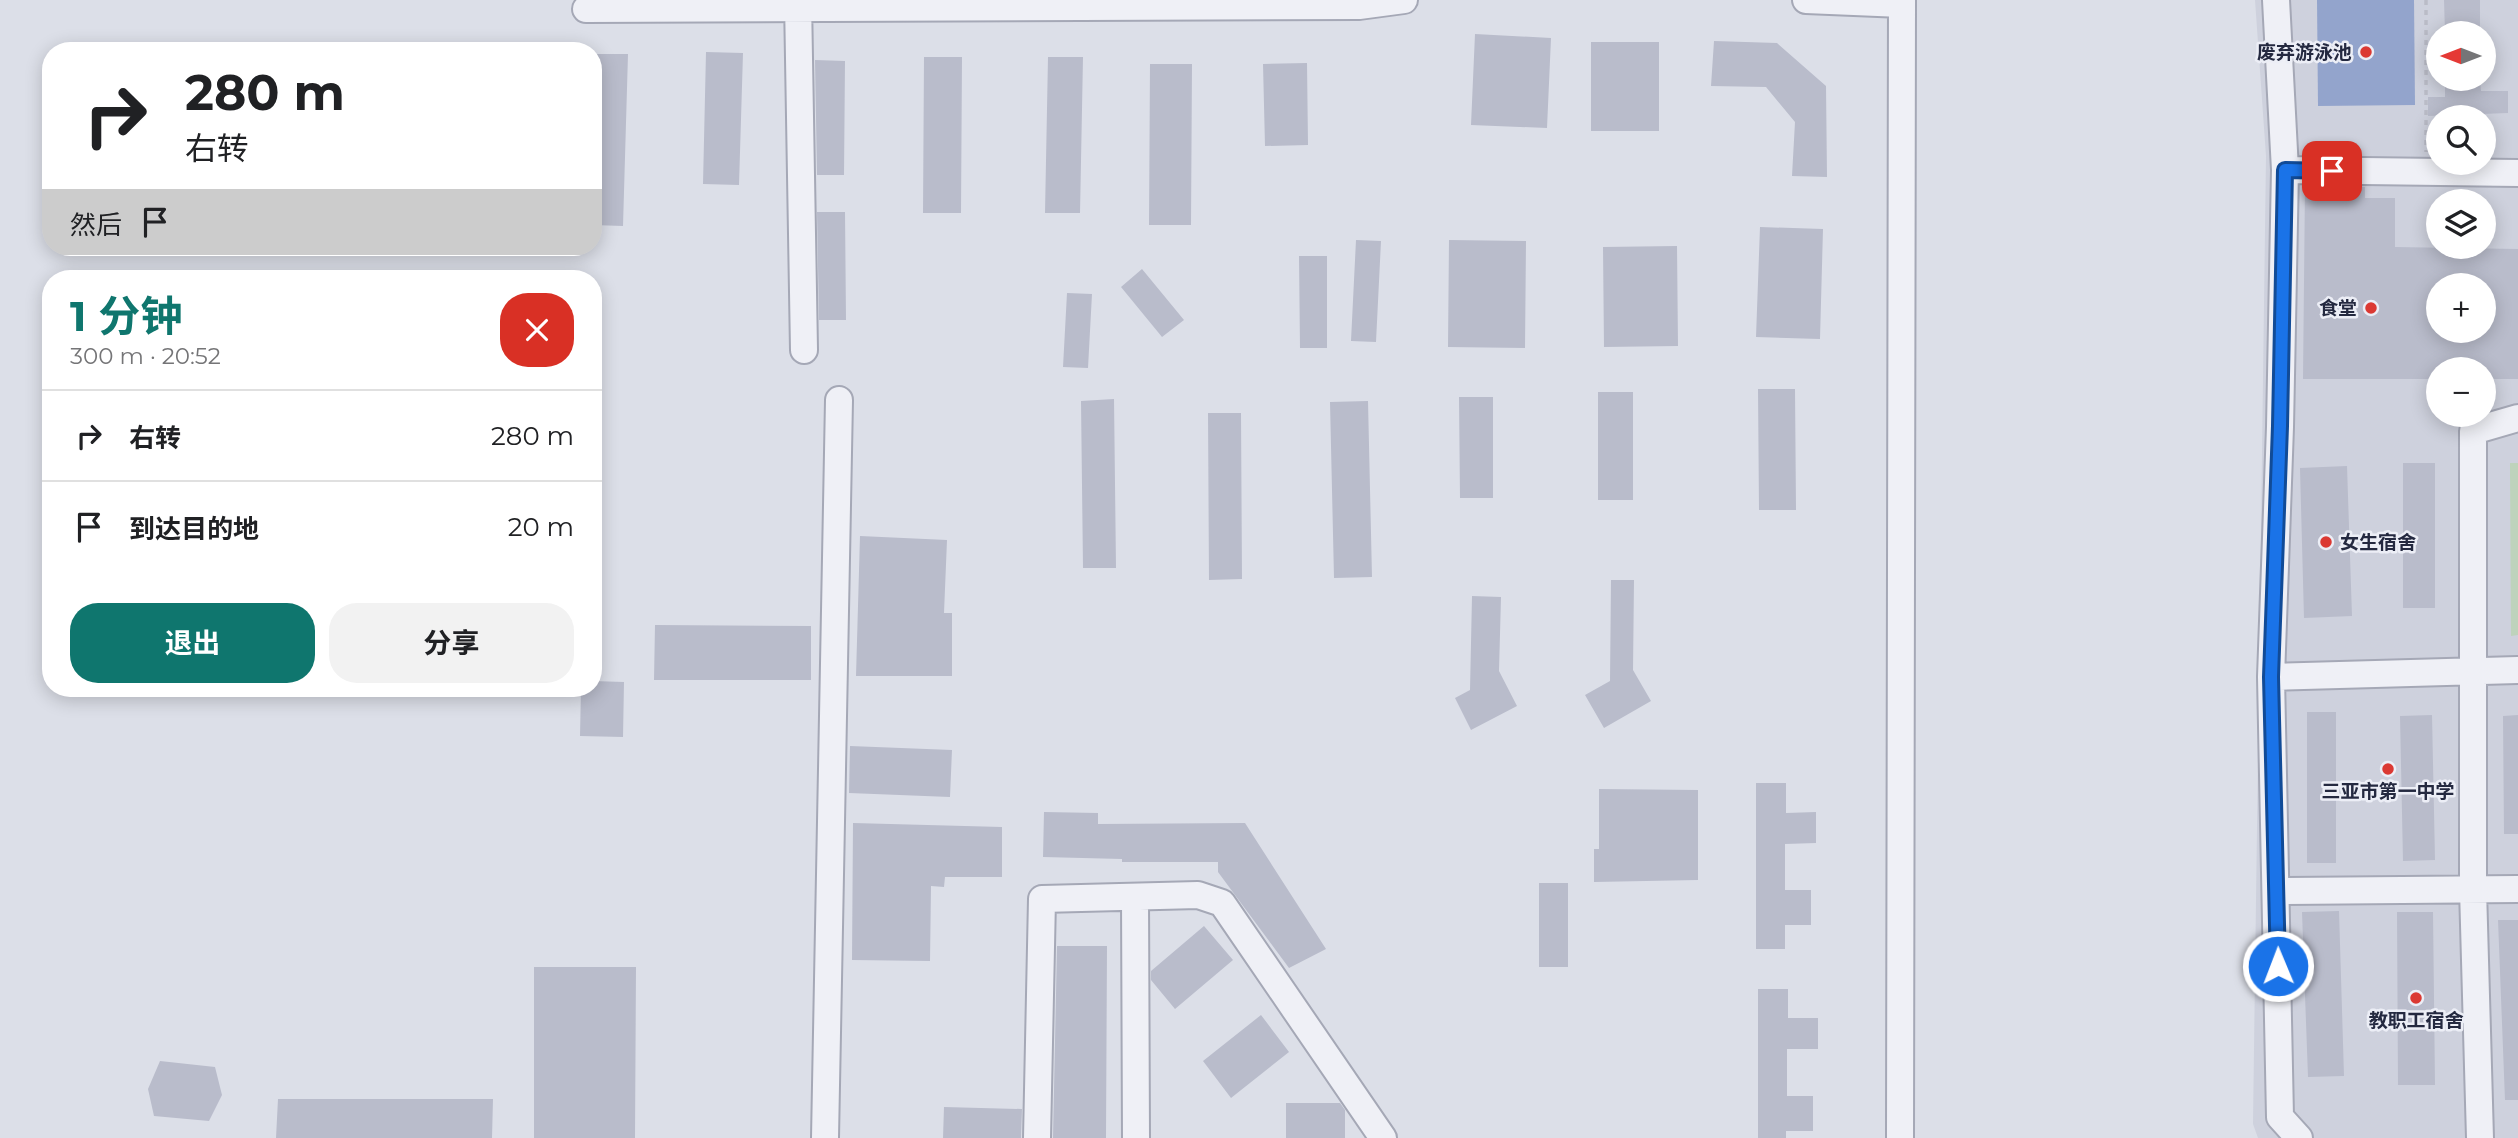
<!DOCTYPE html>
<html lang="zh">
<head>
<meta charset="utf-8">
<style>
  body { margin:0; font-family:Montserrat,"Noto Sans SC",sans-serif; background:#f2f2f2; color:#202124; height:100vh; display:flex; flex-direction:column; font-size:26px; white-space:nowrap }
  * { box-sizing:border-box; margin:0 }
  p { font-size:23px; color:#757577 }
  .icon { flex:none; width:38px; height:38px; fill:none; stroke:currentColor; stroke-width:2; stroke-linecap:round; stroke-linejoin:round }
  .map { position:relative; flex:1; overflow:hidden }
  .details { position:absolute; left:42px; top:270px; width:560px; height:427px; display:flex; flex-direction:column; background:#fff; border-radius:28px; box-shadow:0 4px 18px #0003 }
  .details>* { flex:none }
  .top-card { position:absolute; left:42px; top:42px; width:560px; height:214px; border-radius:28px; box-shadow:0 4px 18px #0003; background:#fff; color:#202124; overflow:hidden }
  .needle { width:46px; rotate:270deg }
  .controls { position:absolute; left:2426px; top:21px; display:grid; gap:14px }
  .controls a { display:grid; place-items:center; width:70px; height:70px; border-radius:50%; background:#fff; box-shadow:0 4px 18px #0003; font-size:35px }
  .pin { position:absolute; display:grid; place-items:center; width:60px; height:60px; color:#fff; margin:-30px; border-radius:14px; box-shadow:0 4px 10px #0006 }
  .me { position:absolute; width:77px; margin:-38px; rotate:359deg; stroke-linejoin:round; filter:drop-shadow(0 0 5px #0008) }
  .turn { display:flex; align-items:center; gap:24px; height:147px; padding:0 28px; font-size:32px }
  .turn .icon { width:91px; height:91px; stroke-width:2.5 }
  .turn b { display:block; font-size:49px; line-height:60px }
  .then { display:flex; align-items:center; height:66px; padding:0 28px; background:#0003; gap:14px; font-size:26px }
  .round { display:grid; place-items:center; flex:none; width:74px; height:74px; border-radius:28px; background:#f2f2f2 }
  .headline { display:flex; align-items:center; justify-content:space-between; height:119px; padding:0 28px }
  h1 { font-size:42px; font-weight:700; line-height:52px; color:#0f766e }
  .cta { display:flex; gap:14px; margin-top:auto; padding:14px 28px }
  .cta a { flex:1; height:80px; border-radius:28px; background:#0f766e; color:#fff; font-size:28px; font-weight:700; line-height:80px; text-align:center }
  .cta a+a { background:#f2f2f2; color:#202124 }
  ul { padding:0; list-style:none }
  li { display:flex; align-items:center; gap:21px; height:91px; padding:0 28px; border-top:2px solid #e0e0e0 }
  li div { flex:1 }
  li b { display:block; font-size:26px }
  li em { font-style:normal }
  .map>svg:first-child { display:block }
</style>
</head>
<body>
<div class="map">
<svg width="2518" height="1138" viewBox="0 0 2518 1138">
  <rect width="100%" height="100%" fill="#dcdfe8"/>
  <path fill="#ced1dd" fill-rule="evenodd" d="M2255 0H2518V1138H2258L2253 1124 2266 156ZM2438 33H2483V79H2438ZM2438 117H2483V163H2438ZM2438 201H2483V247H2438ZM2438 285H2483V331H2438ZM2438 369H2483V415H2438Z"/>
  <path fill="#bed3bc" d="M2510 463H2518V635L2511 636Z"/>
  <path fill="#93a4cc" d="M2317 0H2414L2415 105 2318 106Z"/>
  <path fill="#b9bccb" fill-rule="evenodd" d="M2444 0H2480V33H2445Z
    M1475 34 1551 38 1547 128 1471 125Z
    M1714 41 1777 43 1826 86 1827 177 1792 176 1795 122 1766 87 1711 86Z
    M1591 42H1659V131H1591Z
    M706 52 743 53 739 185 703 184Z
    M593 54H628L623 226 593 225Z
    M924 57H962L961 213H923Z
    M1048 57H1083L1080 213H1045Z
    M815 60 845 61 844 175H817Z
    M1307 63 1308 145 1265 146 1263 64Z
    M1150 64H1192L1191 225H1149Z
    M2445 79H2480L2481 91H2508V113L2428 116V97H2445Z
    M2305 186 2365 187V198H2395V247L2518 249V379H2483V369H2438V379H2303ZM2438 285H2483V331H2438Z
    M817 212H845L846 320H819Z
    M1760 227 1823 229 1820 339 1756 337Z
    M1356 240 1381 241 1376 342 1351 341Z
    M1449 240 1526 241 1525 348 1448 347Z
    M1677 246 1678 346 1604 347 1603 247Z
    M1299 256H1327V348H1300Z
    M1142 269 1184 320 1162 337 1121 287Z
    M1067 293 1092 294 1088 368 1063 367Z
    M1758 389H1795L1796 510H1759Z
    M1598 392H1633V500H1598Z
    M1459 397H1493V498H1460Z
    M1114 399 1116 568H1083L1081 401Z
    M1368 401 1372 577 1334 578 1330 402Z
    M1208 413H1241L1242 579 1209 580Z
    M2403 463H2435V608H2403Z
    M2347 466 2352 616 2304 618 2300 468Z
    M860 536 947 540 944 613H952V676H856Z
    M1611 580H1634L1633 670 1651 701 1604 728 1585 695 1610 681Z
    M1472 596 1501 597 1499 671 1517 706 1471 730 1455 698 1470 690Z
    M655 625 811 626V680H654Z
    M593 681 624 682 623 737 580 736 581 688H593Z
    M2307 712H2336V863H2307Z
    M2432 715 2435 860 2403 861 2400 716Z
    M2518 715V834H2504L2503 716Z
    M850 746 952 750 950 797 849 793Z
    M1756 783H1786V813L1816 812V843L1785 844V890H1811V925H1785V949H1756Z
    M1599 789 1698 790V880L1594 882V849H1599Z
    M1044 812 1098 813V824L1245 823 1326 949 1289 968 1218 872V862H1122V859L1043 857Z
    M853 823 1002 827V877H945L944 887 931 886 930 961 852 960Z
    M1539 883H1568V967H1539Z
    M2339 911 2344 1076 2308 1077 2302 912Z
    M2397 912H2433L2435 1085H2398Z
    M2498 920H2518V1100H2505Z
    M1204 926 1233 960 1175 1009 1151 980V971Z
    M1057 946H1107L1106 1138H1053Z
    M534 967H636L635 1138H534Z
    M1758 989H1788V1018H1818V1049H1787V1096H1813V1131H1786V1138H1758Z
    M1261 1015 1289 1052 1231 1098 1203 1061Z
    M160 1061 215 1067 222 1095 209 1121 154 1116 148 1089Z
    M278 1099H493L492 1138H276Z
    M1286 1103H1340L1345 1110V1138H1286Z
    M944 1107 1022 1109 1021 1138H943Z"/>
  <g fill="none" stroke-linecap="round" stroke-linejoin="round">
    <g stroke="#a5a8b6" stroke-width="30">
      <path id="minor" d="M798 0 804 350
        M1355 0 1359 6 1404 0
        M1806 0 1902 4
        M2276 0 2285 170 2280 427 2271 677 2280 1117 2299 1138
        M586 9 1359 6
        M2285 170 2518 173
        M2271 677 2518 670
        M2277 891 2518 889
        M1135 897 1136 1138
        M825 1138 839 400
        M1037 1138 1042 899 1198 895 1222 903 1383 1138
        M1900 1138 1902 0
        M2480 1138 2473 889V431L2518 418"/>
    </g>
    <path stroke="#babcc7" stroke-width="3.5" stroke-dasharray="5 5" stroke-linecap="butt" d="M2426 0V152"/>
    <use href="#minor" stroke="#eff0f6" stroke-width="26"/>
  </g>
  <g fill="none" stroke-linecap="round" stroke-linejoin="round">
    <g stroke="#114b97" stroke-width="18">
      <path id="route" d="M2278 966 2271 677 2280 426 2285 170 2332 171"/>
    </g>
    <use href="#route" stroke="#1a73e8" stroke-width="12"/>
  </g>
  <g fill="#db3933" stroke="#eceef6" stroke-width="2.5">
    <circle cx="2366" cy="52" r="7"/>
    <circle cx="2371" cy="308" r="7"/>
    <circle cx="2326" cy="542" r="7"/>
    <circle cx="2388" cy="769" r="7"/>
    <circle cx="2416" cy="998" r="7"/>
  </g>
  <g text-anchor="middle" dominant-baseline="central" stroke-width="5" stroke-linejoin="round" paint-order="stroke">
    <g font-size="19" font-weight="bold" fill="#242940" stroke="#eceef6" text-anchor="end">
      <text x="2352" y="52">废弃游泳池</text>
      <text x="2357" y="308">食堂</text>
      <text x="2340" y="542" text-anchor="start">女生宿舍</text>
      <text x="2388" y="791" text-anchor="middle">三亚市第一中学</text>
      <text x="2416" y="1020" text-anchor="middle">教职工宿舍</text>
    </g>
  </g>
</svg>
<div class="controls">
<a><svg class="needle" viewBox="-14 -14 28 28"><path d="M0-13l5 13h-10z" fill="#e53935"/><path d="M0 13l5-13h-10z" fill="#757577"/></svg></a>
<a><svg class="icon" aria-label="search" viewBox="0 0 24 24"><circle cx="10" cy="10" r="6"/><path d="M15 15l6 6"/></svg></a>
<a><svg class="icon" aria-label="layers" viewBox="0 0 24 24"><path d="M12 4l9 5-9 5-9-5zM3 14l9 5 9-5"/></svg></a>
<a>+</a>
<a>−</a>
</div>
<div class="pin" style="left:2332px;top:171px;background:#d93025"><svg class="icon" aria-label="arrive" viewBox="0 0 24 24"><path d="M6 21V4h12l-3 4 3 4H6"/></svg></div>
<svg class="me" style="left:2278px;top:966px" viewBox="-20 -20 40 40"><circle r="17" fill="#1a73e8" stroke="#fff" stroke-width="3"/><path d="M0-11L8 9 0 5-8 9z" fill="#fff"/></svg>
<div class="top-card">
<div class="turn"><svg class="icon" aria-label="right" viewBox="0 0 24 24"><path d="M7 20v-9h11M14 6l5 5-5 5"/></svg><div><b>280 m</b>右转</div></div>
<div class="then">然后<svg class="icon" aria-label="arrive" viewBox="0 0 24 24"><path d="M6 21V4h12l-3 4 3 4H6"/></svg></div>
</div>
<section class="details">
<div class="headline"><div><h1>1 分钟</h1><p>300 m · 20:52</p></div><a class="round" style="background:#d93025;color:#fff"><svg class="icon" aria-label="close" viewBox="0 0 24 24"><path d="M6 6l12 12M18 6L6 18"/></svg></a></div>
<ul>
<li><svg class="icon" aria-label="right" viewBox="0 0 24 24"><path d="M7 20v-9h11M14 6l5 5-5 5"/></svg><div><b>右转</b></div><em>280 m</em></li>
<li><svg class="icon" aria-label="arrive" viewBox="0 0 24 24"><path d="M6 21V4h12l-3 4 3 4H6"/></svg><div><b>到达目的地</b></div><em>20 m</em></li>
</ul>
<div class="cta"><a>退出</a><a>分享</a></div>
</section>
</div>
</body>
</html>
